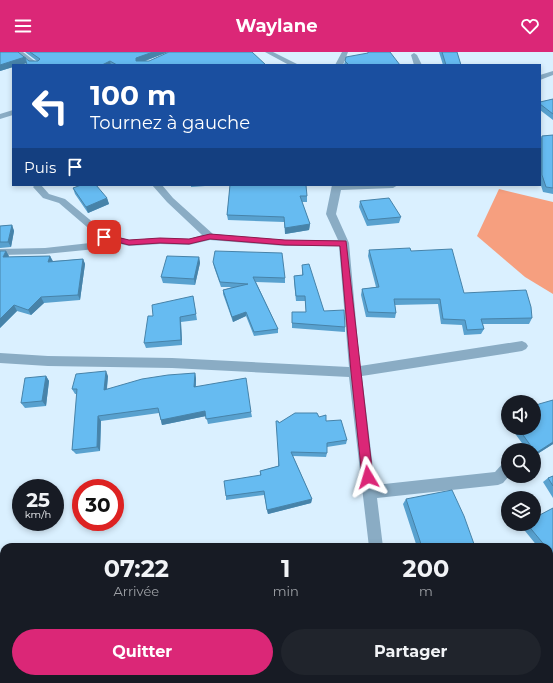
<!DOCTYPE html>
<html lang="fr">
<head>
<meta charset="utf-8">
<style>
  body { margin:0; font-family:Montserrat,sans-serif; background:#20242c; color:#f1f3f6; height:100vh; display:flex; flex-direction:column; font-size:15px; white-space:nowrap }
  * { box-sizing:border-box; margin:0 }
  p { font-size:13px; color:#9ea1a6 }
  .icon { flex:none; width:22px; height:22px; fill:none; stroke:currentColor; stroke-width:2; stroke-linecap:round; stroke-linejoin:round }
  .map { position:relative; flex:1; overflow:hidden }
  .side { position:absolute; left:0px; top:491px; width:553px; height:140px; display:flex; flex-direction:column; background:#171b24; border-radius:12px 12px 0 0; box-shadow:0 2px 6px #0003 }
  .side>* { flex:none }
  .guide { position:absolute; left:12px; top:12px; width:529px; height:122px; border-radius:0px; box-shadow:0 2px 6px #0003; background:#1a4fa0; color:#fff; overflow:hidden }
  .buttons { position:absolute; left:501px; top:343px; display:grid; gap:8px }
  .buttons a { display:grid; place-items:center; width:40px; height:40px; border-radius:50%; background:#171b24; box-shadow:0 2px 6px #0003; font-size:20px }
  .speed { position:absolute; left:12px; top:427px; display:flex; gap:8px; font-size:20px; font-weight:700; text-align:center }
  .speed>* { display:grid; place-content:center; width:52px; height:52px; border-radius:50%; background:#171b24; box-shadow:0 2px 6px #0003; line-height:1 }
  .speed small { font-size:10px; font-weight:400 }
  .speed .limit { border:6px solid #d22; background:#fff; color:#111 }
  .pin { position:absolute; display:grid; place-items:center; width:34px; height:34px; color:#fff; margin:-17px; border-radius:8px; box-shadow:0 2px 6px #0006 }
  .me { position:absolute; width:44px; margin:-22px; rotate:353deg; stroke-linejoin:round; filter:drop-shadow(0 0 3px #0008) }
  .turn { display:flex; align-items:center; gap:14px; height:84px; padding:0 12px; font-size:18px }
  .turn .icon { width:52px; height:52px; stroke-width:2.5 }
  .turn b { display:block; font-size:28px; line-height:34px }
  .then { display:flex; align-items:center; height:38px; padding:0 12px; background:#0003; gap:8px; font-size:15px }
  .eta { display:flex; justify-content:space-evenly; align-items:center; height:68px; text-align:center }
  .eta b { font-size:24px; font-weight:700; line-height:28px }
  .button { display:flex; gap:8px; margin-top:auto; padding:8px 12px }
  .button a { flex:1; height:46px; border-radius:24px; background:#db2777; color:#fff; font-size:16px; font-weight:700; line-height:46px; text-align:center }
  .button a+a { background:#20242c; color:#f1f3f6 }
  header { display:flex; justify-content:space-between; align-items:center; height:52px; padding:0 12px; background:#db2777; color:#fff; font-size:18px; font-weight:700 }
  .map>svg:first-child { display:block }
</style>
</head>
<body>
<header><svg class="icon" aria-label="menu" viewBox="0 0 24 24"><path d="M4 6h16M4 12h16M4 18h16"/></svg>Waylane<svg class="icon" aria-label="heart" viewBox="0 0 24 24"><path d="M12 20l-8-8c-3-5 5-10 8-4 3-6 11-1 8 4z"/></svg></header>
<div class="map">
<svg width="553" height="631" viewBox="0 0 553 631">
  <rect width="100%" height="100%" fill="#daf0ff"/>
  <path fill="#f69f7f" d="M499 137 553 150V242L525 225 477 184Z"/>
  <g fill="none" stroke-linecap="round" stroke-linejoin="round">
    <path fill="#8aacc4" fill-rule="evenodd" d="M16 0H23L40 13H32Z
      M265 0H273L299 13H289Z
      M342 0H348L343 13H335Z
      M414 1 417 3 422 13H414L411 3Z
      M553 19V23L540 28V23Z
      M13 58V63L0 67V62Z
      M35 133H41L49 142 65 147 107 182 129 188 160 186 189 187 202 183 167 150 152 133H162L173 146 213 182 285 188H338L326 162 332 133H398L393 136 341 138 336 162 349 191 360 314 522 289 526 291 528 294 526 297 522 299 362 324 375 433 495 420 503 411 508 409 509 424 503 431 498 433 377 446 383 495H369L349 325 172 316 48 314 0 311V301L48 304 172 306 349 315 339 194H285L210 188 189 193 160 192 129 194 121 192 116 195 45 202 0 203V197L45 196 108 189 101 187 59 151 43 146 33 135Z
      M382 627H400V631H382Z"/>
  </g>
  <path fill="#58a1cf" d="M0 0 29 9H37L25 0H168L145 9 266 13H27V11L20 13H13V15L0 19Z
    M439 0H457L461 13H443Z
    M345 9 400 13H344Z
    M553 47V68L540 58V50Z
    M553 83V142L543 140 540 130V88L542 84Z
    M191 133H219L191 135Z
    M230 133 307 144V150H302L310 172 309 178 285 182 284 170 228 168 227 163Z
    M73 136 107 146 109 152 88 161 75 142Z
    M360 149 401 165 399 171 367 174 359 155Z
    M12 173 14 179 11 195 0 196V174Z
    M369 198 411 199 464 241 532 266 529 272H483L484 277 481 282 464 283 462 273 441 272 438 252 395 253 396 261 395 266 366 265 361 243 362 237 376 235 368 204Z
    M6 199 9 205 50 204 53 209 83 207 85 212 80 248 44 251 31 263 17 259 0 276Z
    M199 205 200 211 195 233 163 231 161 225Z
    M213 210 285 226V231L256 230 278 277V281L254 284 246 264 233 270 223 242V238L232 235H221L214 215Z
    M302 213 324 259 345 275V280L292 276V260H306L305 249H296L294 229V224L302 223Z
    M193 244 197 268 181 270 182 293 146 296 144 291 153 264Z
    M195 321 196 327V334L251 360 252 365 208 372 206 364 162 373 159 361 101 369 100 399 76 402 72 398 77 342H75L72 337 108 324 107 337Z
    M46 324 49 329 46 354 25 356 21 351Z
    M319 365 326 369 347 388 346 392 327 395V401L326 405 293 404 312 447 311 451 268 462 264 443 226 448V444L260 424V419L278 414 279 371Z
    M511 376H534L553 392 534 404V398H527Z
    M553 424V446L543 430 548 426Z
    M406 447 474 492 471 495H417L403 452Z
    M553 456V509L550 511 549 509V495H538L521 474 523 472H534Z
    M553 530V565L549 557V531Z
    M451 627H521L522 631H452Z"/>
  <path fill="#4783a9" d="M153 0H168L137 12 136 9V6Z
    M25 5 27 11 20 13H13V15L0 19V13Z
    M110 9 111 13H102Z
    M107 146 109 152 88 161 86 155Z
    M310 172 309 178 285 182V176Z
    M12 173 14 179 11 195 8 190Z
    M6 199 9 204 6 210 3 205Z
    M50 204 53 210H48Z
    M199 205 200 211 195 233 194 227Z
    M83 207 85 212 80 248 78 243Z
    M41 245 44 251 31 263 28 258Z
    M14 253 17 259 0 276V267Z
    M246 260V264L233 270 232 265Z
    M180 265 181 270 182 293 181 288Z
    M106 319 108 324 106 343 104 338Z
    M195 321 196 327 195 340 194 335Z
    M46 324 49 329 46 354 42 349Z
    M205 359 206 364 162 373 161 368Z
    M98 364 101 369 100 399 97 395Z
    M553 390V392L534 404V403L536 401Z
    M312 447 311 451 268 462 267 458Z"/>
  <path fill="#66bbf1" stroke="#4783a9" d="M0 0H18L29 9H38L40 7 30 0H153L136 6V9H149L169 0H252L266 13H117L110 9 102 13H27L25 5 0 13Z
    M368 0H390L400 13H349L345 9 346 5 368 1Z
    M442 0H457L461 13H446Z
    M553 47V62L540 52V50Z
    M553 83V136L546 135 542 123V84Z
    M81 133H96L107 146 86 155 73 136Z
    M230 133H306L307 144H300L310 172 285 176 284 165 227 163Z
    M389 146 401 165 368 168 360 149Z
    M12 173 8 190H0V174Z
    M410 196 411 199 452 197 464 241 526 238 531 255 532 266 481 267 484 277 467 278 465 268 443 267 440 247H394L396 261 368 260 362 237 379 235 369 198Z
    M0 199H6L3 205 50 204 48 210 83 207 78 243 41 245 28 258 14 253 0 267Z
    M215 199 282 201 285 226 253 225 278 277 254 280 246 260 232 265 223 238 248 232 220 230 213 210Z
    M167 204 199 205 194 227 161 225Z
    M309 212 324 259 344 258 345 275 292 271V260H306L305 244H296L294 224 303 223 302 213Z
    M193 244 196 262 180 265 181 288 144 291 148 264H153L152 253Z
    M106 319 104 338 142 327 168 323 195 321 194 335 246 326 251 360 206 367 205 359 161 368 158 356 98 364 97 395 72 398 77 337H72L76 322Z
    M46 324 42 349 21 351 25 326Z
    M553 348V390L536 401 518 376H534V355L539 352Z
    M295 361H317L319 365 326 363V369L341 368 347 388 327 391V401L291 400 312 447 267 458 264 439 226 444 224 429 261 423 260 419 279 414 276 369H278L279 371Z
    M553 424V434L548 426Z
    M452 438 464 464 474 492 460 495H422L406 447Z
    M553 456V504L549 499V495H546L527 472H534V466Z
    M553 530V546L549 538V531Z
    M222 627H269V631H222Z
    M316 627H341V631H316Z
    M457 627H521L522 631H458Z"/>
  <path fill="#db2777" stroke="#8e194d" d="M104 182 129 188 160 186 189 187 210 182 285 188 346 189 373 425 371 429 368 430 364 429 362 425 351 320 340 194 285 193 210 187 189 192 160 191 129 193 101 186V183Z"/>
</svg>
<div class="buttons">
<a><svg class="icon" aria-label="sound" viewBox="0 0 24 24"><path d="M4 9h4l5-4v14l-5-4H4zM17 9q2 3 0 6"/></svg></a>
<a><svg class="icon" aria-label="search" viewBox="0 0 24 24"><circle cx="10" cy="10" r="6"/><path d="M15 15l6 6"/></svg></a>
<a><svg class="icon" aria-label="layers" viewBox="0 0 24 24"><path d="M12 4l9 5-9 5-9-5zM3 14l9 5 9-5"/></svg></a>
</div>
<div class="speed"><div>25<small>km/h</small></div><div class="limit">30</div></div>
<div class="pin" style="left:104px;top:185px;background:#d93025"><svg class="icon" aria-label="arrive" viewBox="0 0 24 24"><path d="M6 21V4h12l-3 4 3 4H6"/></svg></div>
<svg class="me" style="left:368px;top:425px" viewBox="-20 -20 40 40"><path d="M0-17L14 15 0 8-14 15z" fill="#db2777" stroke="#fff" stroke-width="4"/></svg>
<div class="guide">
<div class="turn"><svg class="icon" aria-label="left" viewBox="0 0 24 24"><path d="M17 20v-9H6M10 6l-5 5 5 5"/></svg><div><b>100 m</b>Tournez à gauche</div></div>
<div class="then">Puis<svg class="icon" aria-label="arrive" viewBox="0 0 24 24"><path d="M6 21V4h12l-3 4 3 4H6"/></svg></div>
</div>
<section class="side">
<div class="eta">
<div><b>07:22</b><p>Arrivée</p></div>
<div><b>1</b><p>min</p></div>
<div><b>200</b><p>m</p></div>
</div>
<div class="button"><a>Quitter</a><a>Partager</a></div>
</section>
</div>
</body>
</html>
